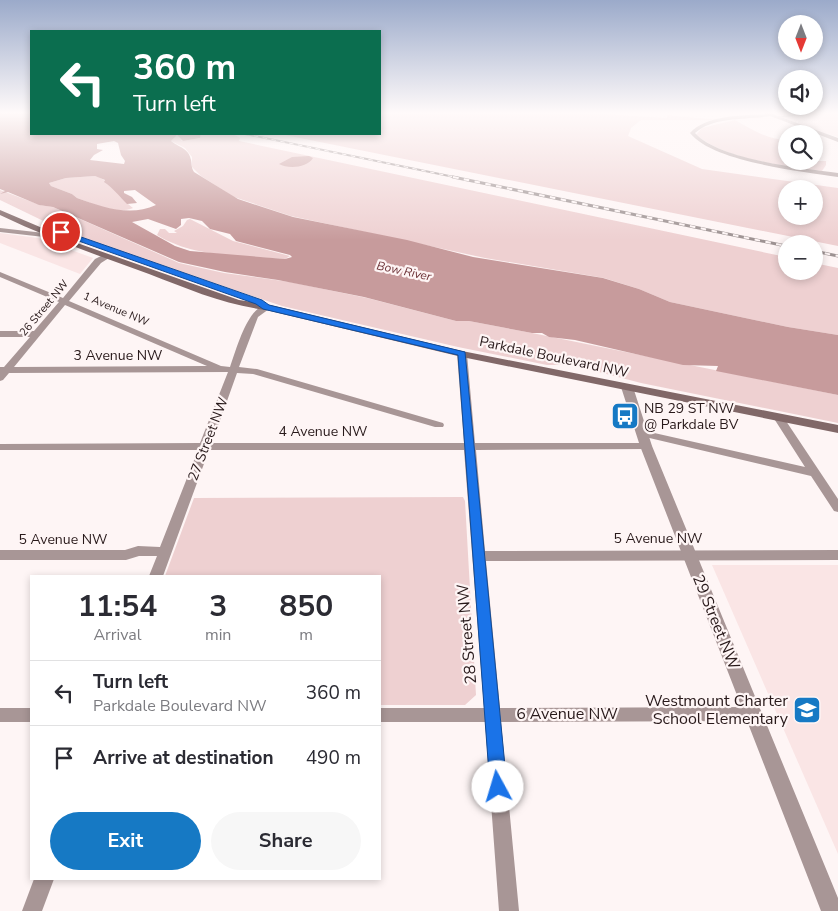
<!DOCTYPE html>
<html lang="en">
<head>
<meta charset="utf-8">
<style>
  body { margin:0; font-family:"Nunito Sans",sans-serif; background:#f7f7f7; color:#2b2b33; height:100vh; display:flex; flex-direction:column; font-size:19px; white-space:nowrap }
  * { box-sizing:border-box; margin:0 }
  p { font-size:16px; color:#7c7c81 }
  .icon { flex:none; width:28px; height:28px; fill:none; stroke:currentColor; stroke-width:2; stroke-linecap:round; stroke-linejoin:round }
  .map { position:relative; flex:1; overflow:hidden }
  .side { position:absolute; left:30px; top:575px; width:351px; height:305px; display:flex; flex-direction:column; background:#fff; border-radius:0px; box-shadow:0 2px 8px #0003 }
  .side>* { flex:none }
  .hud { position:absolute; left:30px; top:30px; width:351px; height:105px; border-radius:0px; box-shadow:0 2px 8px #0003; background:#0b6e4f; color:#fff; overflow:hidden }
  .needle { width:32px; rotate:180deg }
  .fabs { position:absolute; left:778px; top:15px; display:grid; gap:10px }
  .fabs a { display:grid; place-items:center; width:45px; height:45px; border-radius:50%; background:#fff; box-shadow:0 2px 8px #0003; font-size:25px }
  .pin { position:absolute; display:grid; place-items:center; width:42px; height:42px; color:#fff; margin:-21px; border:2px solid #fff; border-radius:50%; box-shadow:0 1px 5px #0007 }
  .me { position:absolute; width:55px; margin:-28px; rotate:354deg; stroke-linejoin:round; filter:drop-shadow(0 0 4px #0008) }
  .turn { display:flex; align-items:center; gap:18px; height:105px; padding:0 20px; font-size:22px }
  .turn .icon { width:65px; height:65px; stroke-width:2.5 }
  .turn b { display:block; font-size:35px; line-height:42px }
  .eta { display:flex; justify-content:space-evenly; align-items:center; height:85px; text-align:center }
  .eta b { font-size:30px; font-weight:700; line-height:35px }
  .cta { display:flex; gap:10px; margin-top:auto; padding:10px 20px }
  .cta a { flex:1; height:58px; border-radius:30px; background:#1679c4; color:#fff; font-size:20px; font-weight:700; line-height:58px; text-align:center }
  .cta a+a { background:#f7f7f7; color:#2b2b33 }
  ul { padding:0; list-style:none }
  li { display:flex; align-items:center; gap:15px; height:65px; padding:0 20px; border-top:1px solid #e1e1e2 }
  li div { flex:1 }
  li b { display:block; font-size:19px }
  li em { font-style:normal }
  .map>svg:first-child { display:block }
</style>
</head>
<body>
<div class="map">
<svg width="838" height="911" viewBox="0 0 838 911">
  <rect width="100%" height="100%" fill="#fef5f5"/>
  <path fill="#fae5e5" d="M766 112H838V137L801 125Z
    M0 233 38 238 93 258 80 274 0 243Z
    M712 565H838V854Z"/>
  <path fill="#eed0d1" fill-rule="evenodd" d="M380 112H572L667 118V115L718 120H641L631 128 628 136 702 169 838 188V246L280 134H380ZM786 189H814V216H786Z
    M735 120C751 129 768 140 786 140V161H826V165L822 171C781 165 730 161 696 135L702 128Z
    M199 134C212 134 230 130 240 138L239 141 786 257V271H814V263L838 268V335L788 327 670 302 639 289 604 278 485 258 291 216 234 197 201 176 192 167V157L185 148 171 141 177 135 182 141 200 138 201 135Z
    M95 176C109 179 120 198 133 208 116 215 94 204 77 198L72 194 51 186 49 183 66 178Z
    M0 190 40 205 53 207 179 263 224 273 290 282 367 298 456 321H469L532 333 838 395V423L641 383 572 365H547L458 347 282 306 96 243 58 228 0 200Z
    M190 219 233 241 290 256 285 259C242 255 194 258 157 235L160 229H165L169 233H177L174 231 183 226 187 220Z
    M463 497 465 501 476 695 465 705H380V576H165L194 498Z"/>
  <path fill="#c79b9c" fill-rule="evenodd" d="M0 112H31V134H201L200 138 183 141 177 135 171 141C178 147 189 148 191 160 192 165 191 167 194 172L238 199 293 217 407 240 473 257 603 278 639 289 670 302 788 327 838 335V395L716 371 718 366 683 365 575 340 549 337 542 333H532L469 321H456L364 297 278 280 225 272 179 262 53 207 39 205 8 192 0 194 5 191 0 189ZM114 141 118 143 121 155 125 161 124 164 90 160 94 155 103 150 97 149V144ZM95 176 105 180 104 182C113 188 119 196 127 204L137 203 132 197 124 193V191L135 190 156 205C130 217 102 207 77 198L72 194 51 186 49 183 66 178ZM189 218 202 221 210 229 230 234 236 241 290 255 292 257 285 259 190 251 175 246 132 222 148 219 176 229 181 225V219Z
    M309 156 313 158C307 168 288 169 279 164L292 157Z"/>
  <g fill="none" stroke-linecap="round" stroke-linejoin="round">
    <path fill="#a89696" fill-rule="evenodd" d="M814 112H831L776 118 774 117Z
      M769 114 771 116C746 120 714 116 695 133 719 160 802 168 838 173V177C800 171 713 162 690 133 708 114 744 116 769 114Z
      M105 254 112 256 101 263 69 301 221 366 230 367C236 351 248 303 269 305V309L258 317 239 367 257 369 443 423 444 425 443 427H435L253 374 237 373 212 443H464L457 354 462 351 467 354 475 443H646L652 446 646 449 476 450 485 551 838 550V560L486 561 500 708 753 707 759 709 761 714 759 719 753 721 501 722 519 911H499L485 722H380V708H484L464 450H209L163 576H149L157 556H139L126 560H0V550H125L138 546 160 547 198 450H0V444L200 443 228 372 9 373 3 380 0 381V367H4L30 337H0V331H34L59 302 0 277V272L63 298 95 259ZM65 305 207 366 14 367Z
      M778 414 782 415 838 499V512L834 511 811 476 641 436 636 433 641 430 805 467 773 417Z
      M0 708H31V722H0Z
      M34 879H54L42 911H22Z"/>
    <path fill="#a89696" fill-rule="evenodd" d="M760 112H767L838 138V142Z
      M0 228 53 234 57 236 53 238 0 232Z
      M627 384 633 387 652 446 838 898V911H821L640 446 621 387Z"/>
    <path fill="#816868" fill-rule="evenodd" d="M0 210 80 244 239 300 266 304 462 351 838 425V433L462 357 266 310C225 305 188 289 149 274 99 256 48 238 0 215Z"/>
    <g stroke="#9d9292" stroke-width="2">
      <path id="rail-far1" d="M245 134 459 178"/>
    </g>
    <g stroke="#9d9292" stroke-width="3">
      <path id="rail" d="M453 177 786 246
        M814 251 838 256"/>
    </g>
    <use href="#rail-far1" stroke="#fef5f5" stroke-width="1" stroke-dasharray="4.5" stroke-linecap="butt"/>
    <use href="#rail" stroke="#fef5f5" stroke-width="2" stroke-dasharray="5.5" stroke-linecap="butt"/>
  </g>
  <linearGradient id="sky" x2="0" y2="1"><stop stop-color="#9baaca"/><stop offset="0.47" stop-color="#fffafa"/><stop offset="1" stop-color="#fffafa" stop-opacity="0"/></linearGradient>
  <rect width="838" height="240" fill="url(#sky)"/>
  <path fill="#1a73e8" stroke="#114b97" d="M61 230 262 300 269 305 465 352 507 787 505 793 498 796 492 793 490 787 458 355 263 309 256 304 59 234 58 232Z"/>
  <defs>
    <g id="bus-square" transform="scale(1.4375)"><rect x="-9" y="-9" width="18" height="18" rx="4" fill="#1679c4" stroke="#fef5f5"/><path d="M-5-6H5V4H4V6H2V4H-2V6H-4V4H-5ZM-3.5-4V0h7V-4ZM-3.5 1.2v1.5H-2V1.2ZM2 1.2v1.5H3.5V1.2Z" fill="#fff"/></g>
    <g id="school-square" transform="scale(1.4375)"><rect x="-9" y="-9" width="18" height="18" rx="4" fill="#1679c4" stroke="#fef5f5"/><path d="M0-5L7-2L0 1L-7-2ZM-4 1L0 2.5L4 1V4Q0 6-4 4Z" fill="#fff"/></g>
  </defs>
  <g fill-rule="evenodd">
    <use href="#bus-square" x="625" y="416"/>
    <use href="#school-square" x="807" y="710"/>
  </g>
  <g text-anchor="middle" dominant-baseline="central" stroke-width="4.5" stroke-linejoin="round" paint-order="stroke">
    <g font-size="11" fill="#28191a" stroke="#fef5f5">
      <text transform="translate(44 308) rotate(-50)">26 Street NW</text>
      <text transform="translate(116 309) rotate(23)">1 Avenue NW</text>
    </g>
    <g font-size="12" font-style="italic" fill="#6d3237" stroke="#fef5f5">
      <text transform="translate(404 271) rotate(12)">Bow River</text>
    </g>
    <g font-size="14" fill="#28191a" stroke="#fef5f5">
      <text x="118" y="355">3 Avenue NW</text>
      <text transform="translate(554 357) rotate(12)">Parkdale Boulevard NW</text>
      <text x="323" y="431">4 Avenue NW</text>
      <text transform="translate(208 439) rotate(-69)">27 Street NW</text>
      <text x="658" y="538">5 Avenue NW</text>
      <text x="63" y="539">5 Avenue NW</text>
    </g>
    <g font-size="14" fill="#28191a" stroke="#fef5f5" text-anchor="start">
      <text x="644" y="408">NB 29 ST NW<tspan x="644" dy="16">@ Parkdale BV</tspan></text>
    </g>
    <g font-size="16" fill="#28191a" stroke="#fef5f5">
      <text transform="translate(716 622) rotate(68)">29 Street NW</text>
      <text transform="translate(467 634) rotate(-95)">28 Street NW</text>
      <text x="567" y="714">6 Avenue NW</text>
    </g>
    <g font-size="16" fill="#28191a" stroke="#fef5f5" text-anchor="end">
      <text x="788" y="701">Westmount Charter<tspan x="788" dy="18">School Elementary</tspan></text>
    </g>
  </g>
</svg>
<div class="fabs">
<a><svg class="needle" viewBox="-14 -14 28 28"><path d="M0-13l5 13h-10z" fill="#e53935"/><path d="M0 13l5-13h-10z" fill="#7c7c81"/></svg></a>
<a><svg class="icon" aria-label="sound" viewBox="0 0 24 24"><path d="M4 9h4l5-4v14l-5-4H4zM17 9q2 3 0 6"/></svg></a>
<a><svg class="icon" aria-label="search" viewBox="0 0 24 24"><circle cx="10" cy="10" r="6"/><path d="M15 15l6 6"/></svg></a>
<a>+</a>
<a>−</a>
</div>
<div class="pin" style="left:61px;top:232px;background:#d93025"><svg class="icon" aria-label="arrive" viewBox="0 0 24 24"><path d="M6 21V4h12l-3 4 3 4H6"/></svg></div>
<svg class="me" style="left:498px;top:787px" viewBox="-20 -20 40 40"><circle r="19" fill="#fff"/><path d="M0-13L10 11 0 6-10 11z" fill="#1a73e8"/></svg>
<div class="hud">
<div class="turn"><svg class="icon" aria-label="left" viewBox="0 0 24 24"><path d="M17 20v-9H6M10 6l-5 5 5 5"/></svg><div><b>360 m</b>Turn left</div></div>
</div>
<section class="side">
<div class="eta">
<div><b>11:54</b><p>Arrival</p></div>
<div><b>3</b><p>min</p></div>
<div><b>850</b><p>m</p></div>
</div>
<ul>
<li><svg class="icon" aria-label="left" viewBox="0 0 24 24"><path d="M17 20v-9H6M10 6l-5 5 5 5"/></svg><div><b>Turn left</b><p>Parkdale Boulevard NW</p></div><em>360 m</em></li>
<li><svg class="icon" aria-label="arrive" viewBox="0 0 24 24"><path d="M6 21V4h12l-3 4 3 4H6"/></svg><div><b>Arrive at destination</b></div><em>490 m</em></li>
</ul>
<div class="cta"><a>Exit</a><a>Share</a></div>
</section>
</div>
</body>
</html>
